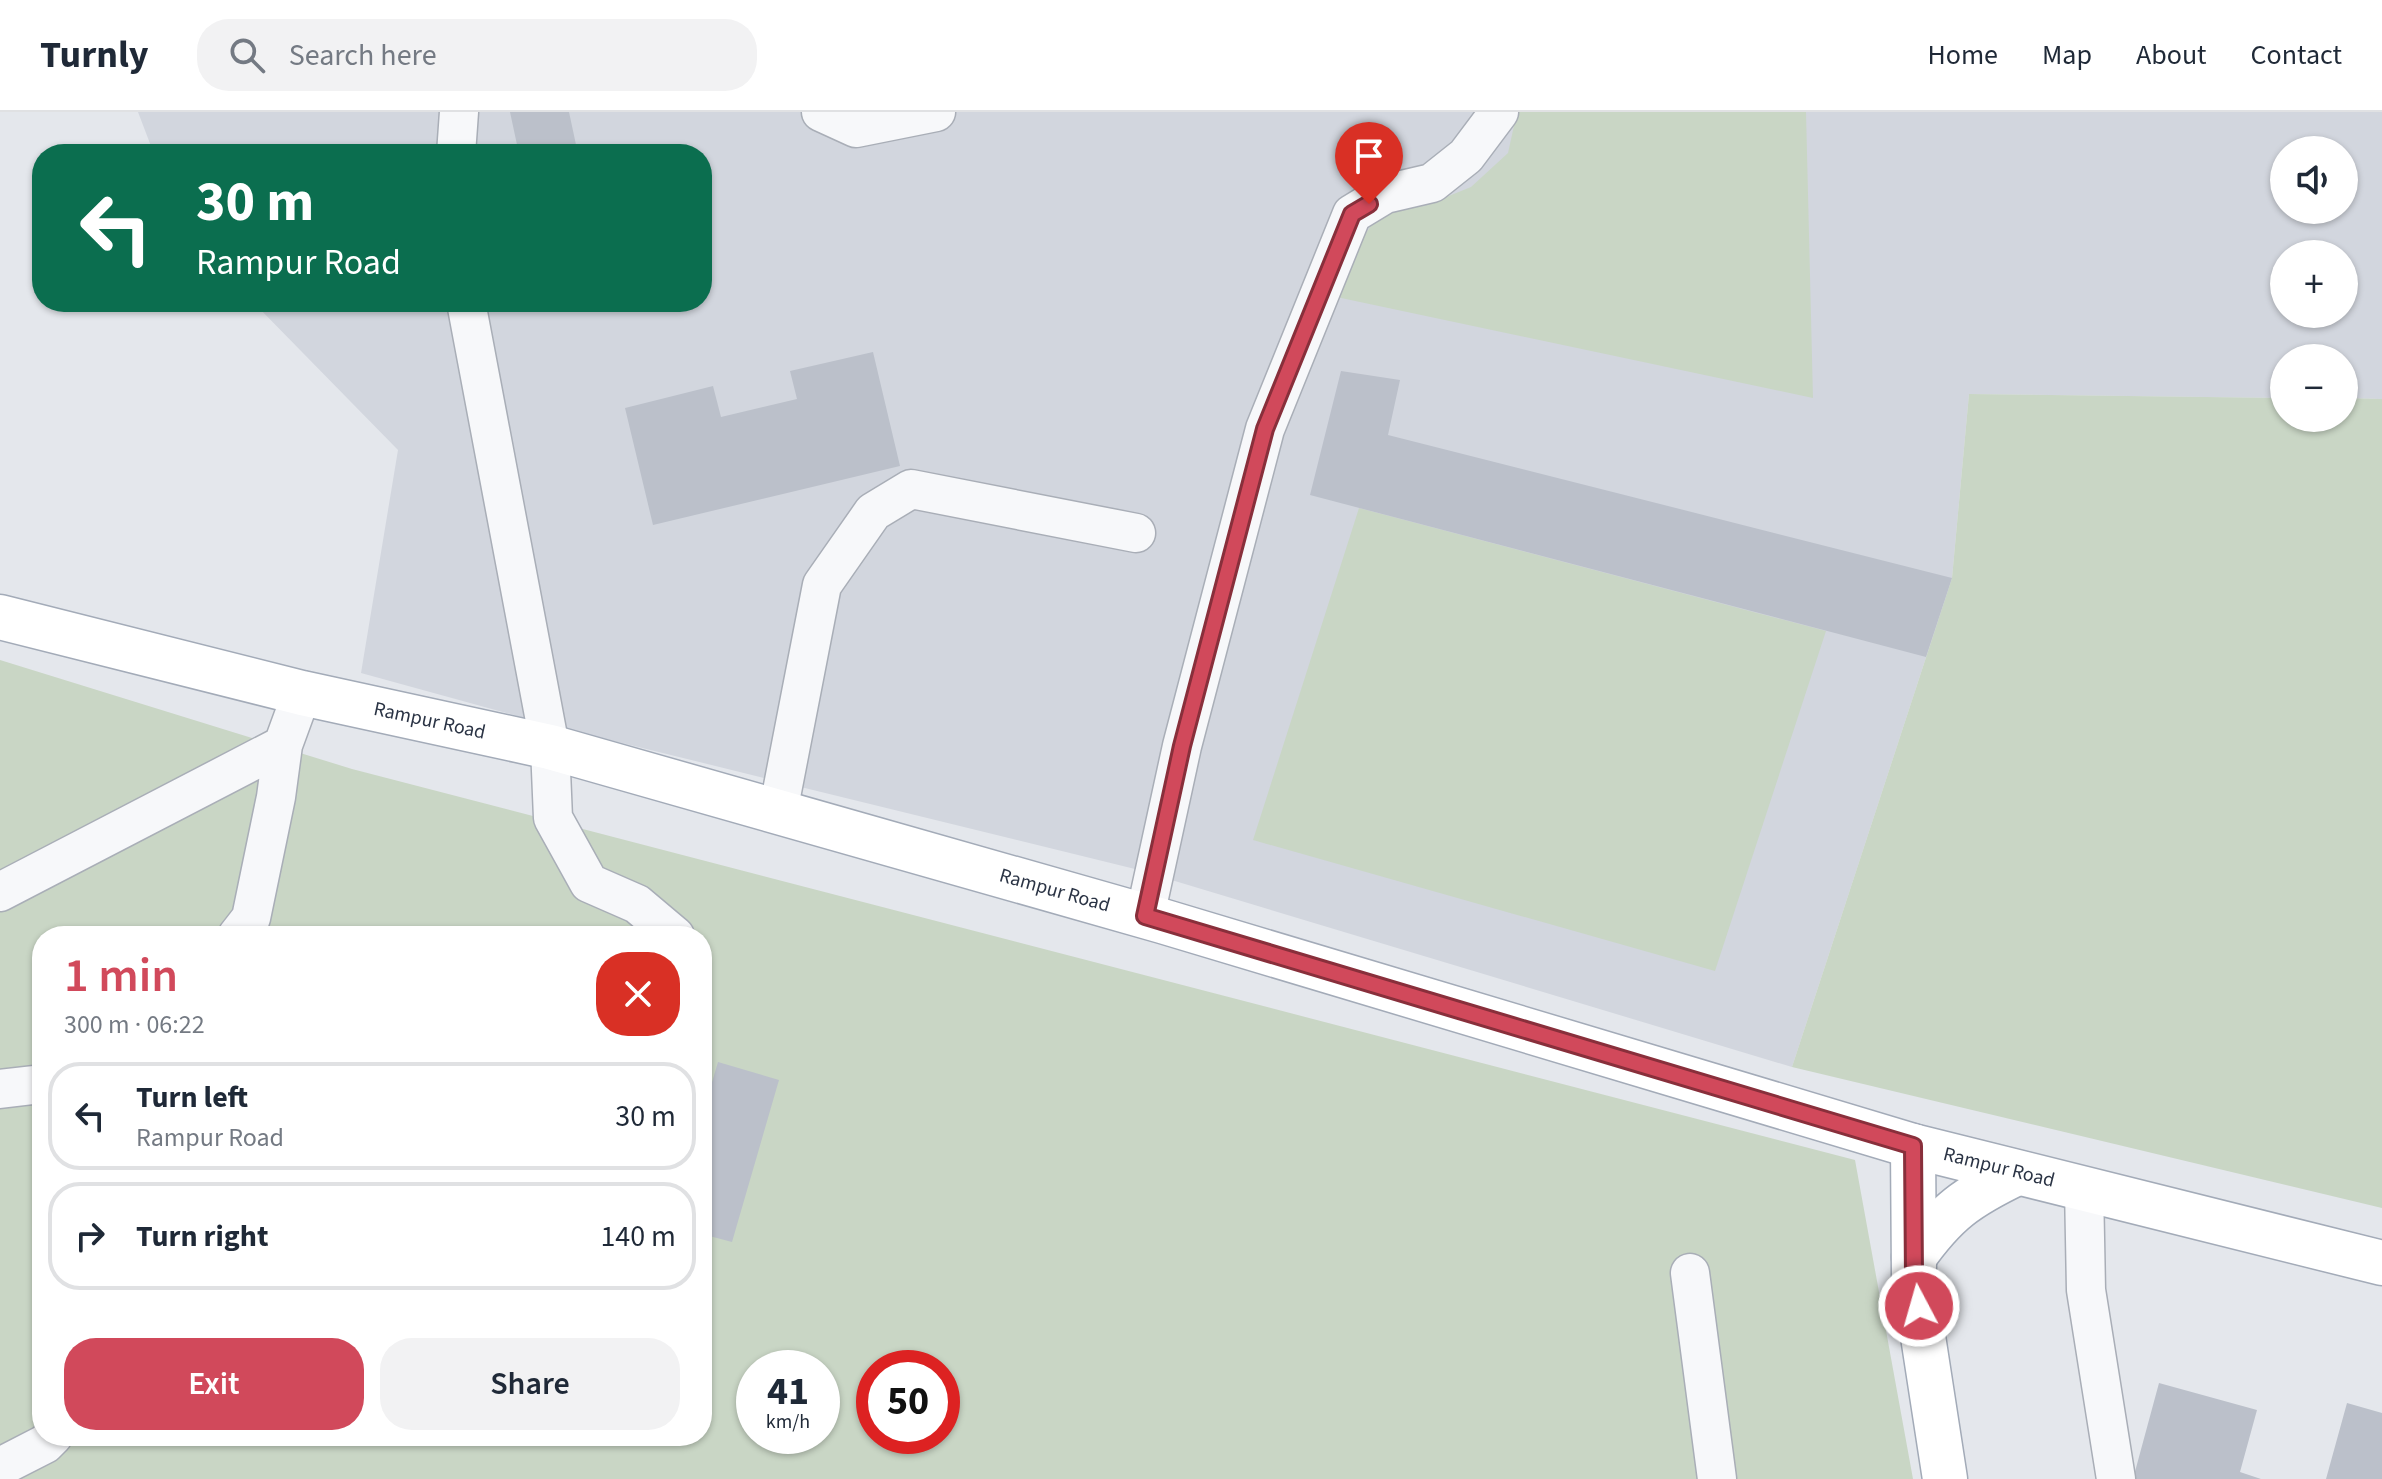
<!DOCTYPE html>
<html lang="en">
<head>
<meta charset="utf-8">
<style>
  body { margin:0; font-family:"Source Sans 3",sans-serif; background:#f2f2f3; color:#1f2937; height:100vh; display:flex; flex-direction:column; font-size:30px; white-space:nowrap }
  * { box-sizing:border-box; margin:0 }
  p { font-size:26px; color:#747a83 }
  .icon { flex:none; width:44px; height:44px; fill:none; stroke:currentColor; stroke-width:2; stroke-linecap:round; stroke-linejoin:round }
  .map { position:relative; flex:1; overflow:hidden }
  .side { position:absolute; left:32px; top:814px; width:680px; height:520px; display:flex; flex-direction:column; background:#fff; border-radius:32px; box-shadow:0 2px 6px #0004 }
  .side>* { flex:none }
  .guide { position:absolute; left:32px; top:32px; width:680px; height:168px; border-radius:32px; box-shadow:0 2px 6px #0004; background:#0b6e4f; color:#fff; overflow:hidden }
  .fabs { position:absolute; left:2270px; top:24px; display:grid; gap:16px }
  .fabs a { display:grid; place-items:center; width:88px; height:88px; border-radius:50%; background:#fff; box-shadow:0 2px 6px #0004; font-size:40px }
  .speed { position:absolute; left:736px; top:1238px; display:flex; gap:16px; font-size:40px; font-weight:700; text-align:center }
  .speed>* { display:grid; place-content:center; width:104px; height:104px; border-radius:50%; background:#fff; box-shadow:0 2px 6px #0004; line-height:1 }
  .speed small { font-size:20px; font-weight:400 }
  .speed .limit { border:12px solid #d22; background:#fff; color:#111 }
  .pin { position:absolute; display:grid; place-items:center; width:68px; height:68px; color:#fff; margin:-82px -34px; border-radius:50% 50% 50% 0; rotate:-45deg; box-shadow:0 0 8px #0007 }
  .pin .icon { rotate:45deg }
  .me { position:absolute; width:88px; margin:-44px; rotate:354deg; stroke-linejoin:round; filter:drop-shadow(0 0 6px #0008) }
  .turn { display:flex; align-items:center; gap:28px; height:168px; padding:0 32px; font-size:36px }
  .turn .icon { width:104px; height:104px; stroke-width:2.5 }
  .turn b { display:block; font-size:56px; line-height:68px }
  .round { display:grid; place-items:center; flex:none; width:84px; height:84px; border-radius:32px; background:#f2f2f3 }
  .headline { display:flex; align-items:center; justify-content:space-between; height:136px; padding:0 32px }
  h1 { font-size:48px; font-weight:600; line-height:60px; color:#d1495b }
  .action { display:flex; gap:16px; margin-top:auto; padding:16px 32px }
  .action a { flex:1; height:92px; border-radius:32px; background:#d1495b; color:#fff; font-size:32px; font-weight:600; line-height:92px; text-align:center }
  .action a+a { background:#f2f2f3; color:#1f2937 }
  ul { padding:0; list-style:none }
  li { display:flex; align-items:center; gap:24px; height:108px; margin:0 16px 12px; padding:0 16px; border:4px solid #e0e1e3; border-radius:32px }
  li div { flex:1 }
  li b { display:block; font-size:30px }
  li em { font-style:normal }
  header { display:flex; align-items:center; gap:48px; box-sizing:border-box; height:112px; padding:0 40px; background:#fff; border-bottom:2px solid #e0e1e3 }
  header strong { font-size:38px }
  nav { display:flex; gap:44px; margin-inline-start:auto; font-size:28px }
  .search { width:560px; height:72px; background:#f2f2f3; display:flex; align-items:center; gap:20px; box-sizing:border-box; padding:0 28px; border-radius:32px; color:#747a83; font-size:30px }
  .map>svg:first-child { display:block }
</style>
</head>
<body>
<header>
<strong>Turnly</strong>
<div class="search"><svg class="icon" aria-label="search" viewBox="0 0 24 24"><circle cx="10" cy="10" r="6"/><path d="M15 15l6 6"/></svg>Search here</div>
<nav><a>Home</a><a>Map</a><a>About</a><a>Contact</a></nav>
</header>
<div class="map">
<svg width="2382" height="1367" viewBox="0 0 2382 1367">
  <rect width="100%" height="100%" fill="#e4e7ec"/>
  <path fill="#d2d6de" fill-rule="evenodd" d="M138 0H2382V287L2344 286V246H2284V286L1969 282 1952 466 1792 955 1135 757 565 617 361 561 398 338 253 190H702V42H154ZM2284 38H2344V98H2284ZM2284 142H2344V202H2284Z"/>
  <path fill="#c9d6c5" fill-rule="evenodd" d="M1517 0H1806L1813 286 1327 183 1382 96 1424 94 1471 75 1508 41Z
    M1969 282 2284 286V306H2344V286L2382 287V1096L1792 955 1952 466Z
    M1359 396 1826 519 1715 859 1253 728Z
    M0 548 352 657 1855 1048 1913 1367H0ZM42 824H702V1324H42ZM754 1256H822V1324H754ZM874 1256H942V1324H874Z"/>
  <path fill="#bbc0ca" d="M510 0H569L578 42H519Z
    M873 240 900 354 653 413 625 296 713 274 721 305 797 287 790 259Z
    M1341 259 1400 268 1388 323 1952 466 1926 545 1310 383Z
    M718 950 779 968 732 1130 702 1122V1004Z
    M2159 1271 2257 1298 2240 1360 2261 1367H2133Z
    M2347 1291 2382 1301V1367H2326Z"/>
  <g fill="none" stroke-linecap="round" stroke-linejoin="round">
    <g stroke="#a9aeb7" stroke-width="41">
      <path id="minor" d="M821 0 856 16 936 0
        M456 42 459 0
        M466 190 550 635 553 706 589 771 637 792 675 824
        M778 700 822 473 873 400 911 377 1136 421
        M0 780 283 633 302 581
        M1145 804 1182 634 1265 317 1352 102 1385 82 1432 71 1466 44 1499 0
        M237 824 251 806 276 685 283 633
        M0 977 42 972
        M2084 1075 2086 1178 2116 1367
        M1690 1161 1717 1367
        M0 1355 45 1332 53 1324"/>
    </g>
    <g stroke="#a3abb8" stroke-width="47">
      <g id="major">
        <path id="s1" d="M0 505 302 581 550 635 1162 809 1913 1034 2382 1151"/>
        <path d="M1913 1034 1914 1166 1945 1367"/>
        <path d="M1914 1145C1946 1100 1967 1085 2017 1061"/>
      </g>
    </g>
    <use href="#minor" stroke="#f7f8fa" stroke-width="38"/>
    <use href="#major" stroke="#fff" stroke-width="44"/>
  </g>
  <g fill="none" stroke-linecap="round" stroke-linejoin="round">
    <g stroke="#882f3b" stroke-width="20">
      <path id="route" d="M1369 92 1352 102 1265 317 1182 634 1145 804 1913 1034 1914 1166 1919 1194"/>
    </g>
    <use href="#route" stroke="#d1495b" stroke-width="14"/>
  </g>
  <g text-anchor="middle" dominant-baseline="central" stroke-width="7" stroke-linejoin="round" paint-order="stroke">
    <g font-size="20" fill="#2b3445" stroke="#f4f6f9">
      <text stroke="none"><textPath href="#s1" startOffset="442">Rampur Road</textPath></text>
      <text stroke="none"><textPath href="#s1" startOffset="1090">Rampur Road</textPath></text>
      <text stroke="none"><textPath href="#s1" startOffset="2074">Rampur Road</textPath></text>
    </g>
  </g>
</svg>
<div class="fabs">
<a><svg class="icon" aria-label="sound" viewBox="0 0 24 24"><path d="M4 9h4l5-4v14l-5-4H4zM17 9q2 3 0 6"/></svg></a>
<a>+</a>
<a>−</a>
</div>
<div class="speed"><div>41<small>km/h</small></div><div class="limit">50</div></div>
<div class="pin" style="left:1369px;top:92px;background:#d93025"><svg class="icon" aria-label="arrive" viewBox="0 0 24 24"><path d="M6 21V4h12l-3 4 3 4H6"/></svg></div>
<svg class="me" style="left:1919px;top:1194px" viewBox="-20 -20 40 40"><circle r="17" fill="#d1495b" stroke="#fff" stroke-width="3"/><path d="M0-11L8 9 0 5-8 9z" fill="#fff"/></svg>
<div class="guide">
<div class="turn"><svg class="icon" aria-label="left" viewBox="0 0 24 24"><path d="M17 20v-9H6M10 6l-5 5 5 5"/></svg><div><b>30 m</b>Rampur Road</div></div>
</div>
<section class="side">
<div class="headline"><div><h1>1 min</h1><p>300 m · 06:22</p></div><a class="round" style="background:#d93025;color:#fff"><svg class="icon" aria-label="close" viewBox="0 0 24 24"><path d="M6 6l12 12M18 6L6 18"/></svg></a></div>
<ul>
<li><svg class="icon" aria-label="left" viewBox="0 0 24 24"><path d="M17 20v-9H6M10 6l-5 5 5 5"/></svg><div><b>Turn left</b><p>Rampur Road</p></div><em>30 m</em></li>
<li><svg class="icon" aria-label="right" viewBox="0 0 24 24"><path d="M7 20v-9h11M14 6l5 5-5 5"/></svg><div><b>Turn right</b></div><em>140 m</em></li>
</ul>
<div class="action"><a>Exit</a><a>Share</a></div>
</section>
</div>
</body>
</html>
